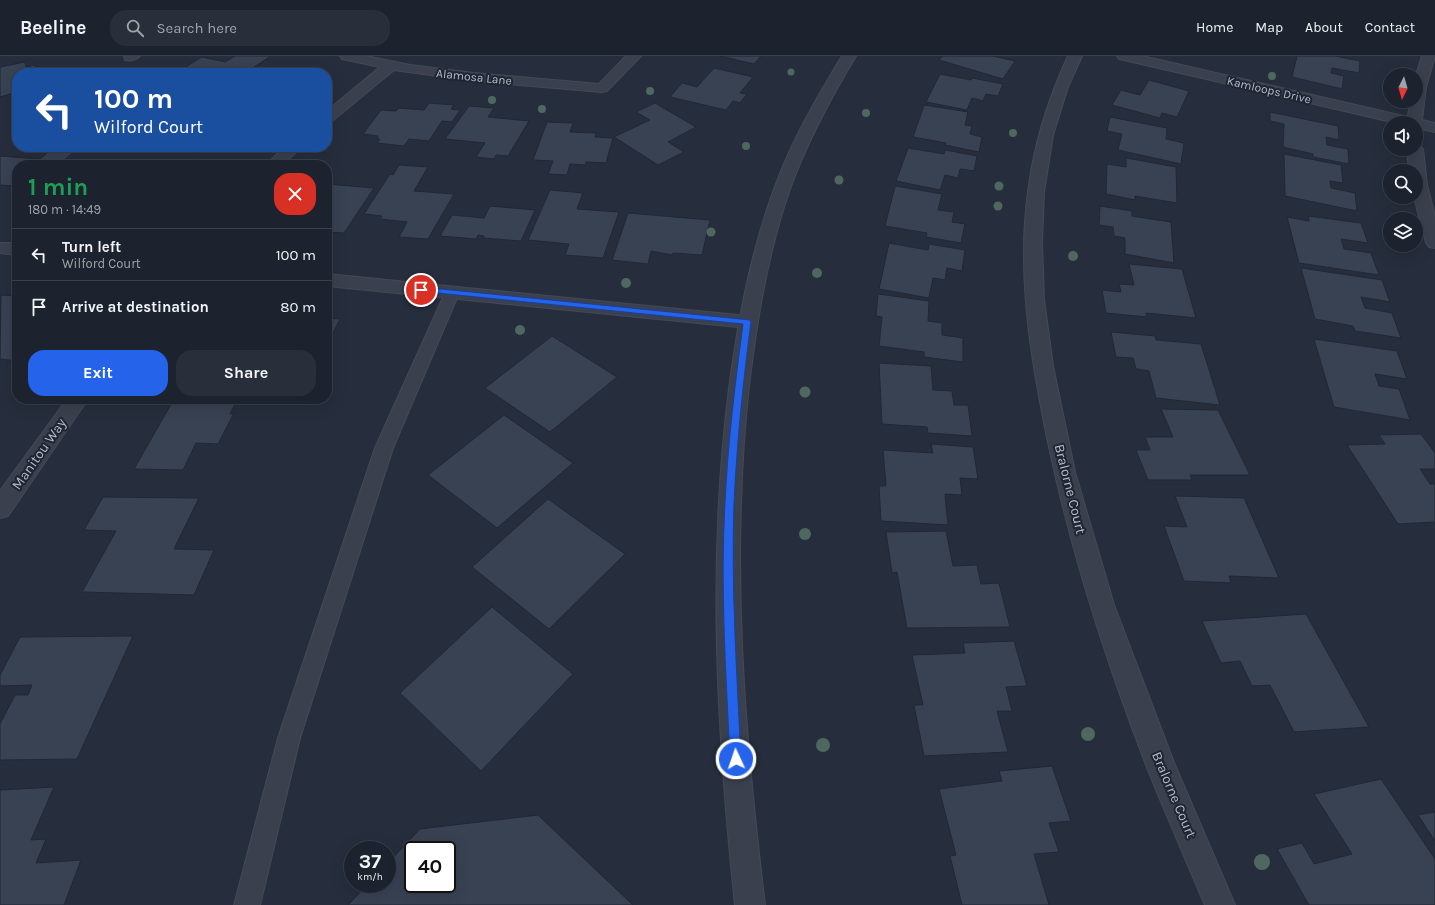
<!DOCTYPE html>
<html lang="en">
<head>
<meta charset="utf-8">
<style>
  body { margin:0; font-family:Karla,sans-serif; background:#292f3a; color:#f1f3f6; height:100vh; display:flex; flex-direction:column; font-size:15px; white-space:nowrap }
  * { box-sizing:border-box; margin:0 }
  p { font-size:13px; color:#a0a4aa }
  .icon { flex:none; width:22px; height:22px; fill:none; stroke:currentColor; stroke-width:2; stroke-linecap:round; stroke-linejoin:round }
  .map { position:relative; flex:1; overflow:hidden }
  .drawer { position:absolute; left:12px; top:104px; width:320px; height:244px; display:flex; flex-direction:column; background:#1c222e; border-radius:16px; box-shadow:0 4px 16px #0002,0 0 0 1px #3a3f4a }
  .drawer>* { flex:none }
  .guide { position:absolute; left:12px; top:12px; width:320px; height:84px; border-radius:16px; box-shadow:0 4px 16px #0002,0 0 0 1px #3a3f4a; background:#1a4fa0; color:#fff; overflow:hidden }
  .needle { width:26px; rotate:185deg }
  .fabs { position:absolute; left:1383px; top:12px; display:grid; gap:8px }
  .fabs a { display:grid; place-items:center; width:40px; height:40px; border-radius:50%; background:#1c222e; box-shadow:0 4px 16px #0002,0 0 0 1px #3a3f4a; font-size:20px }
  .speed { position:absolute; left:344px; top:785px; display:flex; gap:8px; font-size:20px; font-weight:700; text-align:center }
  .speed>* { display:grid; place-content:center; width:52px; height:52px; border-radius:50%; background:#1c222e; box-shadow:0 4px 16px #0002,0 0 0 1px #3a3f4a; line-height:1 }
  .speed small { font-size:10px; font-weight:400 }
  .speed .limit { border:2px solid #111; border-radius:6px; background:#fff; color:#111 }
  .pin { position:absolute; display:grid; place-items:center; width:34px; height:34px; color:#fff; margin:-17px; border:2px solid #fff; border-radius:50%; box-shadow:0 1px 4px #0007 }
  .me { position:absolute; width:44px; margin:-22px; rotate:357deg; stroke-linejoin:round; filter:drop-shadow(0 0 3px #0008) }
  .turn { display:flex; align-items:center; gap:14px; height:84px; padding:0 16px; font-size:18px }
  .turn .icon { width:52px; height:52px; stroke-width:2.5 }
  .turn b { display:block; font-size:28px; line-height:34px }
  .round { display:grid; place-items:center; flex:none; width:42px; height:42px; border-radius:16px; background:#292f3a }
  .head { display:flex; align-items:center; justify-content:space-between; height:68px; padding:0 16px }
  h1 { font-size:24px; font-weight:700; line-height:30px; color:#1e9e55 }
  .cta { display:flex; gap:8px; margin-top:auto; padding:8px 16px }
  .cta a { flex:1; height:46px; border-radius:16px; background:#2563eb; color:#fff; font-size:16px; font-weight:700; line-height:46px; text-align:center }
  .cta a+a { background:#292f3a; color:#f1f3f6 }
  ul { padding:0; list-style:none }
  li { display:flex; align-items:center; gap:12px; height:52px; padding:0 16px; border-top:1px solid #3a3f4a }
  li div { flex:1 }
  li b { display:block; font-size:15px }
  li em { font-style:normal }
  header { display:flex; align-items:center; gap:24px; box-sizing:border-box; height:56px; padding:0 20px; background:#1c222e; border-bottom:1px solid #3a3f4a }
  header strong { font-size:19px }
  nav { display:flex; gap:22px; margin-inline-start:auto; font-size:14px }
  .search { width:280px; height:36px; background:#292f3a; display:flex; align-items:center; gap:10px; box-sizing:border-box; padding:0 14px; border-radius:16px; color:#a0a4aa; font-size:15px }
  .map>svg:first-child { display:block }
</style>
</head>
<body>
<header>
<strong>Beeline</strong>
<div class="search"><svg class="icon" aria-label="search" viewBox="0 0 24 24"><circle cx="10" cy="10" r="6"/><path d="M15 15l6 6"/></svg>Search here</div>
<nav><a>Home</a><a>Map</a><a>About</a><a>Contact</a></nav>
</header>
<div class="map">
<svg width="1435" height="849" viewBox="0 0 1435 849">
  <rect width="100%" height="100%" fill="#262e3d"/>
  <path fill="#384253" stroke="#212735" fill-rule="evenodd" d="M235 0H271L245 17H176L202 1 225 6Z
    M720 0H761L754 8Z
    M943 0H993L1015 5 1003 23 939 4Z
    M1297 0H1335L1360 5 1359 17 1332 12 1331 17 1344 20 1342 33 1292 21Z
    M25 6 26 11 35 9 36 17H17V36L0 41V11Z
    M714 12 753 21 740 37 747 38 740 47 733 45 726 54 670 41 682 27 697 31Z
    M940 18 971 24 972 22 1003 28 998 40 986 38 983 45 972 42 967 54 926 46Z
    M1149 24 1189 35 1177 61 1162 57 1160 62 1112 49 1121 34 1140 39Z
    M429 47 454 49 451 53 460 54 452 66 442 65 429 85 409 83 404 90 377 87 380 83H377L378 80 363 78 381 54 396 55 398 52 424 54Z
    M655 47 696 71 668 86 684 96 658 109 614 81 650 64 636 56Z
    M924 49 968 56 965 69 972 70 970 78 982 81 979 96 945 89 946 87 913 81Z
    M469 50 494 52 488 61 529 65 508 100 496 99 494 103 476 101 485 87 445 83Z
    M1270 56 1338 70 1339 84 1326 81 1327 89 1348 93 1349 108 1313 101V98L1283 91 1284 68 1270 65Z
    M1110 61 1167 72 1166 83 1184 87 1181 108 1118 94 1122 78 1107 75Z
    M547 66 573 67 570 76 596 77 595 81 613 82 606 107 586 106 585 109 570 108 567 119 548 118 553 105 533 104Z
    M54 91 78 92 59 109H17V130L0 129V100L40 103Z
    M908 92 944 98 945 94 977 100 974 115 960 113 958 122 945 119 940 134 896 125Z
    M1284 98 1341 109 1343 127 1330 125 1331 132 1355 137 1357 155 1285 140Z
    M1126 102 1176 111 1177 147 1135 140V144L1106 138 1107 108 1126 111Z
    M198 103 231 106 228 109H193Z
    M69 105 113 109H64Z
    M399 109 428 111 414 135 454 138 428 183 399 181 407 166 380 163 382 160 364 158 390 118 393 119Z
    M327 128 374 132 344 177 327 176Z
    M895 130 942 138 938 154 954 156 952 166 965 168 961 187 926 181 927 177 885 170Z
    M550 134 583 137 577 153 619 156 603 202 565 199 569 188 528 184Z
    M490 150 535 154 521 185 483 182 484 180 478 179 476 183 440 180 452 159 484 162Z
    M1100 150 1132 155V160L1171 166 1174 207 1125 198V182L1114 180 1113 171 1099 169Z
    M628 157 710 164 702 199 673 197 672 199 651 195 648 208 612 204Z
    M1308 160 1361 167 1368 187 1341 183 1344 193 1371 197 1379 219 1299 207 1287 161 1309 165Z
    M889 187 928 194 929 188 965 194 962 215 947 212 945 224 933 222 929 242 879 233Z
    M1129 208 1182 213 1196 262 1146 257 1147 261 1106 257 1102 234 1121 236 1119 228 1134 229Z
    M1301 212 1382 224 1390 246 1361 241 1365 252 1392 257 1401 282 1355 275 1353 270 1315 263Z
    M878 238 929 245 928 265 942 267V279L963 282V306L924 301V296L879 290 882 261 876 260Z
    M1 239 17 240V305L0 303Z
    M327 262 340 263 327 289Z
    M1111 276 1155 280 1156 284 1201 288 1220 349 1156 342 1149 315 1136 313 1133 302 1116 301Z
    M552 280 617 321 550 376 485 332Z
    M1314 283 1397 295 1407 323 1375 318 1379 330 1399 333 1410 364 1334 351Z
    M879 307 931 310 933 334 952 335 954 349H968L972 380 928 377 927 371 882 368Z
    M174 343 237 344 230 358 234 357 218 388 196 387 183 414 134 413Z
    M1161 353 1218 354 1250 419H1190L1192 424H1148L1136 394H1150L1145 381H1173Z
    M504 359 573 407 497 472 428 419Z
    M1421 378 1435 397V413H1420L1430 428H1435V466L1398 468 1347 389 1385 388 1379 379Z
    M931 388 973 391 978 423 960 422 962 439 945 438 948 469 881 465 879 430H886L883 394 933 397Z
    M1175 440 1244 442 1279 522 1229 520 1231 527 1184 525 1164 470 1187 471Z
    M103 441 199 442 174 493 214 494 194 539 82 536 116 475 84 474Z
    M548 443 625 498 549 573 472 511Z
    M946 475 953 510 977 509 981 528 999 527 1010 571 907 572 897 516 892 517 886 476Z
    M492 551 573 618 481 715 400 637Z
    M1306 558 1369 671 1294 676 1270 629 1252 630 1240 605 1221 607 1202 565Z
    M133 580 77 703 0 704V668L15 639H28L32 629 0 630V619L20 581Z
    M1014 585 1027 630 1006 631 1012 655H997L1008 696 924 700 914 649H923L912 599 965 597 963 587Z
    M1052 710 1071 765 1049 767 1059 796 1034 798 1049 849H962L950 800 956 799 939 733 1002 725 999 715Z
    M1381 723 1435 803V849H1309L1277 793 1302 787 1314 808 1352 798 1314 738Z
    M54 731 31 784 46 783 36 807 81 804 64 849H0V734Z
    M1435 756V785L1418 759Z
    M538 759 633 849H348L368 828H387V808L420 773ZM413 794H447V828H413Z"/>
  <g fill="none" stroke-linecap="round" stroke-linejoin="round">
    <g stroke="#434957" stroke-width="2">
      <path id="service" d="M452 232 457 233 459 237 393 392 300 682 260 849H234L278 682 375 392 445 237 447 233Z"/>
    </g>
    <g stroke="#434957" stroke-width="2">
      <path id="minor" d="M124 0H140C136 5 131 5 125 4Z
        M340 0H366L410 9 474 17 599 28 626 0H641L607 35 602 36 474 25 394 14 332 65 327 66V55L380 11 342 3Z
        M1068 0H1082L1068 31 1053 79 1044 136 1042 186 1044 244 1053 310 1075 416 1114 549 1175 709 1235 849H1205C1186 804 1166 759 1148 714 1103 598 1065 478 1042 356 1028 284 1018 209 1028 136 1034 88 1048 43 1068 0Z
        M1117 0H1142L1408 61 1410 45H1416V19L1422 0H1435L1426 31 1422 64 1435 67V76L1416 72V67H1396L1124 4 1119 3Z
        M1416 89 1420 90 1423 93 1427 129 1435 160V192L1429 191 1426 187 1414 141H1416V115H1409L1407 93H1416Z
        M284 91H301L283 109H266Z
        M0 187H17V199L0 197Z
        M327 218 748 260 755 261 757 266 755 271 748 272 327 230Z
        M67 343H88L8 460 0 462V435Z"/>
    </g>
    <g stroke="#434957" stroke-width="2">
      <path id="tertiary" d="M842 0H856C830 43 807 86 790 133 768 196 757 263 749 330 730 503 744 677 765 849H735C717 678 707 505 729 333 739 256 754 179 784 108 800 70 821 35 842 0Z"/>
    </g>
    <use href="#service" fill="#3a404d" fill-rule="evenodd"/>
    <use href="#minor" fill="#3a404d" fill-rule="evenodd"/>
    <use href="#tertiary" fill="#3a404d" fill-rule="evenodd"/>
  </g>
  <g fill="#4e685f">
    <circle cx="791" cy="16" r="3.5"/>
    <circle cx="1272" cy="20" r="4"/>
    <circle cx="650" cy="35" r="4"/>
    <circle cx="492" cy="44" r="4"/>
    <circle cx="542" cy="53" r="4"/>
    <circle cx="866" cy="57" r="4"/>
    <circle cx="1013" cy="77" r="4"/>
    <circle cx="746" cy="90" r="4"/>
    <circle cx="839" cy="124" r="4.5"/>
    <circle cx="999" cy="130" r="4.5"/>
    <circle cx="998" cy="150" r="4.5"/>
    <circle cx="711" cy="176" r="4.5"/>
    <circle cx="1073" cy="200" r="5"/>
    <circle cx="817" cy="217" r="5"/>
    <circle cx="626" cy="227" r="5"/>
    <circle cx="520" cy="274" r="5"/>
    <circle cx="805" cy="336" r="5.5"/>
    <circle cx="805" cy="478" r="6"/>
    <circle cx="1088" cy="678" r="7"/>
    <circle cx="823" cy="689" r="7"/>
    <circle cx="1262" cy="806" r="8"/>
  </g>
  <path fill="#2563eb" stroke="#184099" d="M421 231 750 264 751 266C743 326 737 386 734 447 731 532 737 618 741 703L740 707 736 709 732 707 730 703C726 618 720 532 725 446 728 386 735 328 743 268L418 235 417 234Z"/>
  <g text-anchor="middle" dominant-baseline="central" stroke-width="4" stroke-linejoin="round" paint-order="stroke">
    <g font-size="12" fill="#b6bbc8" stroke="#1f2533">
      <text transform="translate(474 21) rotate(6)">Alamosa Lane</text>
      <text transform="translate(1269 34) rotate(13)">Kamloops Drive</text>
    </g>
    <g font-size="14" fill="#b6bbc8" stroke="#1f2533">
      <text transform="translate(39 398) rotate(-55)">Manitou Way</text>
      <text transform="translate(1070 433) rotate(76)">Bralorne Court</text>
      <text transform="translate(1174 739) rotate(67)">Bralorne Court</text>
    </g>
  </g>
</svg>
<div class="fabs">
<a><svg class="needle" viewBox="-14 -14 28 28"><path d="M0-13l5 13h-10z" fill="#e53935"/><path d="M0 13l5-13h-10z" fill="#a0a4aa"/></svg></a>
<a><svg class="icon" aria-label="sound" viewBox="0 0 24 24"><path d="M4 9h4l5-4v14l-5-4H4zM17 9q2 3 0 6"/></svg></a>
<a><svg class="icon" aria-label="search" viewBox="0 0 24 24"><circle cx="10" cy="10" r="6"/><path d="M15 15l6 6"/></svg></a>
<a><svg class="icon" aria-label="layers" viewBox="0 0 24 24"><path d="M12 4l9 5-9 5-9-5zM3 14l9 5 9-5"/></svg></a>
</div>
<div class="speed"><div>37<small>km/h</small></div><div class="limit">40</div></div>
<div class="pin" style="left:421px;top:234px;background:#d93025"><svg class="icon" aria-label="arrive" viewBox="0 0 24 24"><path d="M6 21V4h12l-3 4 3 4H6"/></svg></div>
<svg class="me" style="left:736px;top:703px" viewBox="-20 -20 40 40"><circle r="17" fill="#2563eb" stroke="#fff" stroke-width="3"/><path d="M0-11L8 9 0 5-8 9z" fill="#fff"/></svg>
<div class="guide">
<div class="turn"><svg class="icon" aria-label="left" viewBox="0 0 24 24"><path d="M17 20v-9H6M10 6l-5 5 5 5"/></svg><div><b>100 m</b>Wilford Court</div></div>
</div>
<section class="drawer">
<div class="head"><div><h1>1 min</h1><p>180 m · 14:49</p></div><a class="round" style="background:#d93025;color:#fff"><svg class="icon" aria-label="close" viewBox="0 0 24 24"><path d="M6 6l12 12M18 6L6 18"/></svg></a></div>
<ul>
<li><svg class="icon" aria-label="left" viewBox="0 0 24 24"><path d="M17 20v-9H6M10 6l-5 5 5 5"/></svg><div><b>Turn left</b><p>Wilford Court</p></div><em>100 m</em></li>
<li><svg class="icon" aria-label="arrive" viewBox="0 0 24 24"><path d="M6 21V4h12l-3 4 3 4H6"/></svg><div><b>Arrive at destination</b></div><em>80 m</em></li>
</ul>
<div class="cta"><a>Exit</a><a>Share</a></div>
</section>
</div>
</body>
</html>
